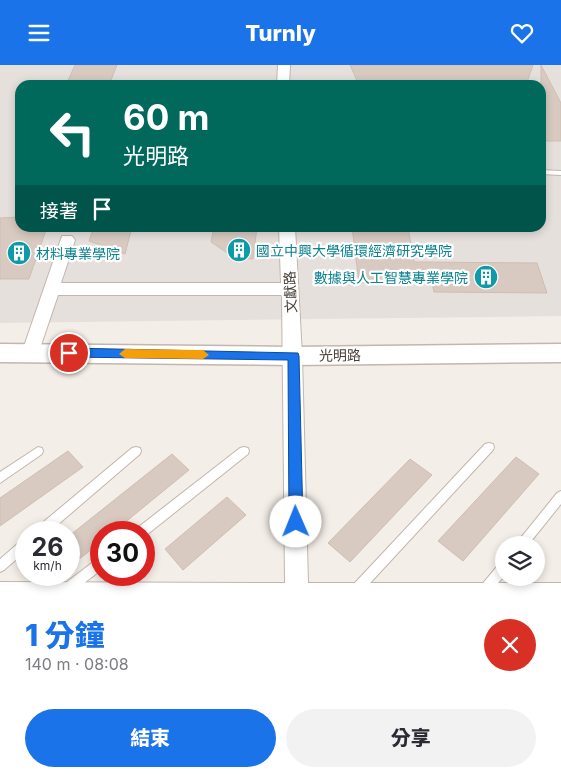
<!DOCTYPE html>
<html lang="zh-TW">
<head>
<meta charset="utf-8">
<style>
  body { margin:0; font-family:Inter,"Noto Sans TC",sans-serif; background:#f2f2f3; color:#2b2b33; height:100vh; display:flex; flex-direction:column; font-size:19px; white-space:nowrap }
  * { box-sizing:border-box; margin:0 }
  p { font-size:16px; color:#7c7c81 }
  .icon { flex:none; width:28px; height:28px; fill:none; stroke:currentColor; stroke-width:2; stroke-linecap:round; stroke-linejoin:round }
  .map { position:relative; height:537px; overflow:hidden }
  .details { display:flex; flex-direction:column; background:#fff; flex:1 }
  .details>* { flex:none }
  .banner { position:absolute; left:15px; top:15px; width:531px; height:152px; border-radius:15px; box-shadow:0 2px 8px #0003; background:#00695c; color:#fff; overflow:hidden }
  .tools { position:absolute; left:495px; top:471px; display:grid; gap:10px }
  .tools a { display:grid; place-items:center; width:50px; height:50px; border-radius:50%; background:#fff; box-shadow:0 2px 8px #0003; font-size:25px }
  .speed { position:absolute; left:15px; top:456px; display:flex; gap:10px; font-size:25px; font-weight:700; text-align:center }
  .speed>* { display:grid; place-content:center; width:65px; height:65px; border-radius:50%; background:#fff; box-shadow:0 2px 8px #0003; line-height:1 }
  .speed small { font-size:12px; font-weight:400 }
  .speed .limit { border:8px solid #d22; background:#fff; color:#111 }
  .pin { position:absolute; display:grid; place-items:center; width:42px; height:42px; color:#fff; margin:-21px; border:2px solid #fff; border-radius:50%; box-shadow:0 1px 5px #0007 }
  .me { position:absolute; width:55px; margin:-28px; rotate:359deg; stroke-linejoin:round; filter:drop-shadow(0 0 4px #0008) }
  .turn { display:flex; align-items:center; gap:18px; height:105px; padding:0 25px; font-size:22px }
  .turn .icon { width:65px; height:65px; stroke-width:2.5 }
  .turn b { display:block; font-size:35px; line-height:42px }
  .then { display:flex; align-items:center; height:48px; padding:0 25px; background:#0003; gap:10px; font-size:19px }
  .round { display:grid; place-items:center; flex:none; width:52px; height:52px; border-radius:26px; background:#f2f2f3 }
  .headline { display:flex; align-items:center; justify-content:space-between; height:85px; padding:0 25px }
  h1 { font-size:30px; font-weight:800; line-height:38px; color:#1a73e8 }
  .action { display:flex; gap:10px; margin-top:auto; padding:10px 25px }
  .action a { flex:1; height:58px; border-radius:30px; background:#1a73e8; color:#fff; font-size:20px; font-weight:800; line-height:58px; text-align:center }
  .action a+a { background:#f2f2f3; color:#2b2b33 }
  header { display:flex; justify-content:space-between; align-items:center; height:65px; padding:0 25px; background:#1a73e8; color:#fff; font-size:22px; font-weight:800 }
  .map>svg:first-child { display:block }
</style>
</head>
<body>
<header><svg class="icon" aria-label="menu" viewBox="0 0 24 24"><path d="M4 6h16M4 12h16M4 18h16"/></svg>Turnly<svg class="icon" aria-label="heart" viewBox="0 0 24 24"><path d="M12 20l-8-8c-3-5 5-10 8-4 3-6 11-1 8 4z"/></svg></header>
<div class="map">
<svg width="561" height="537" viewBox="0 0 561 537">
  <rect width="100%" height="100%" fill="#f4eee8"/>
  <path fill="#e6e0dd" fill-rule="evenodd" d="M0 0H561V251L0 258ZM20 20H541V162H20Z"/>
  <path fill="#d8cac1" stroke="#d0bdb1" d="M75 0H117L109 20H66Z
    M350 0H533L526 20H359Z
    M541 0 561 38V76H541Z
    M20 152V162H47L29 214H0V153Z
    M94 162H132L125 189 89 176Z
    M214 162H257L253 194 235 193 211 177Z
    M352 162H408L414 197 537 198 547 228 434 227 432 218H359Z
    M68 386 83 402 0 461V433Z
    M172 389 189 405 112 468H101V477L78 495 69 484V471Z
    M516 392 539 409 463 496 438 476Z
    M410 394 432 410 350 497 328 478Z
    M227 432 246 450 183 505 165 484Z"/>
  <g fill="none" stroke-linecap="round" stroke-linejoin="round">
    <g stroke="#c2b6ae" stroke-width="2">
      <path id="service" d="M541 105 561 106V110L541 109Z
        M489 378 493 379 494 382 493 385 360 529 356 531 352 529 350 525 352 521 485 379Z
        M38 382 42 383 43 386 42 389 0 418V407Z
        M136 382 140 383 141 386 140 389 48 468H34L35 464 132 383Z
        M244 382 248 383 249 386 248 389 144 472V468H135L136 464 240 383Z
        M561 426V439L528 480H515L557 428Z
        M26 474V486L4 505 0 507V494L22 475Z
        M101 493V505L71 528 67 530 63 528 61 524 63 520 97 494Z
        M504 497V511L487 531 483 533 479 531 477 527 479 523 500 498Z"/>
    </g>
    <g stroke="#c2b6ae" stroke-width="2">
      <path id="minor" d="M278 0H290L289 20H277Z
        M279 162H295L302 291 308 518H561V537H0V517L285 518 282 230H58L37 292 31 294 25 292 22 287 62 171H72L75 175 61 218H281Z"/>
    </g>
    <g stroke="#c2b6ae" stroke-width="3">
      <path id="tertiary" d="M0 279 293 282 561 279V297L293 300 0 297Z"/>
    </g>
    <use href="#service" fill="#fff" fill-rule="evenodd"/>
    <use href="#minor" fill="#fff" fill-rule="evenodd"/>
    <use href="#tertiary" fill="#fff" fill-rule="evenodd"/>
  </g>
  <path fill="#1a73e8" stroke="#114b97" d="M69 283 298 288 299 291 303 457 301 462 296 464 291 462 289 457 288 295 69 292 63 288Z"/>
  <path fill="#f59e0b" d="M125 284 203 285 209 290 203 294 125 293 119 289Z"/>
  <defs>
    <g id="building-disc" transform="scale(1.25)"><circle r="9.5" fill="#0f9aa8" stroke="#fff"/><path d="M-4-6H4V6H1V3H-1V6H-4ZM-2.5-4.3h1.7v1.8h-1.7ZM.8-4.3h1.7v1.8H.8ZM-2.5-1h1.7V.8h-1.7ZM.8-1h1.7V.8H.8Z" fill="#fff"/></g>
  </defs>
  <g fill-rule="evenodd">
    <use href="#building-disc" x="239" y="185"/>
    <use href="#building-disc" x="19" y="188"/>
    <use href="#building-disc" x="486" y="212"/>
  </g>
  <g text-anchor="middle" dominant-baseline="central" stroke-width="4.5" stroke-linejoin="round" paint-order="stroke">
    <g font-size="14" fill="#0d838f" stroke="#fff" text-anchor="start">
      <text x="256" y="185">國立中興大學循環經濟研究學院</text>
      <text x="36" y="188">材料專業學院</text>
      <text x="468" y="212" text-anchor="end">數據與人工智慧專業學院</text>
    </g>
    <g font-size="14" fill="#473d37" stroke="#fff">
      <text transform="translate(290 227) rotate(-93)">文獻路</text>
      <text transform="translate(340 290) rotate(-1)">光明路</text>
    </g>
  </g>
</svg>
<div class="tools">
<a><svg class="icon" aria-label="layers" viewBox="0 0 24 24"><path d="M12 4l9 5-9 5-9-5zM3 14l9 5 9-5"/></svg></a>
</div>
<div class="speed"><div>26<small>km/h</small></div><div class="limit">30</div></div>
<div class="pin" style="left:69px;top:288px;background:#d93025"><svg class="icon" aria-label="arrive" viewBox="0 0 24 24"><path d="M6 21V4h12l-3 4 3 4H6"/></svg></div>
<svg class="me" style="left:296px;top:457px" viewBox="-20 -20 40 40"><circle r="19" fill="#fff"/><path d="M0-13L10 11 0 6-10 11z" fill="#1a73e8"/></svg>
<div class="banner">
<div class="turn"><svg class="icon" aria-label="left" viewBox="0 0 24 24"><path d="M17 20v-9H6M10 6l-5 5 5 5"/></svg><div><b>60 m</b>光明路</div></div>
<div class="then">接著<svg class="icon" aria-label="arrive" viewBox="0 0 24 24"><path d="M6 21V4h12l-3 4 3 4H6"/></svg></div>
</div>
</div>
<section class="details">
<div class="headline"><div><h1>1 分鐘</h1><p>140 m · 08:08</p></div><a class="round" style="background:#d93025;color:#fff"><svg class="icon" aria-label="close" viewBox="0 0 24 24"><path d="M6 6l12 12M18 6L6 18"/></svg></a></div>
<div class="action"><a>結束</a><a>分享</a></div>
</section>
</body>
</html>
